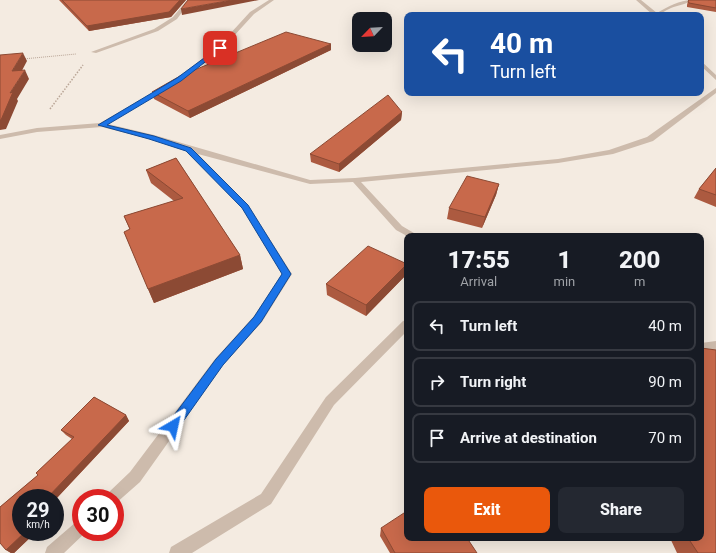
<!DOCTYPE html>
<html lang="en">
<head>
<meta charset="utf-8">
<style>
  body { margin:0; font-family:Roboto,sans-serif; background:#242831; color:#f1f3f6; height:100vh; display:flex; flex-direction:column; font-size:15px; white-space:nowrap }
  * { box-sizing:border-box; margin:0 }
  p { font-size:13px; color:#9ea1a6 }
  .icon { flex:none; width:22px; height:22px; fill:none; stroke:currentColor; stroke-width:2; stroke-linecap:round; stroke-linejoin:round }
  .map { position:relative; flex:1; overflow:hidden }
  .drawer { position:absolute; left:404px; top:233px; width:300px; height:308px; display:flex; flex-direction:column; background:#171b24; border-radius:8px; box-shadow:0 4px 16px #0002 }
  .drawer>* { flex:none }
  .banner { position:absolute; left:404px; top:12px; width:300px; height:84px; border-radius:8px; box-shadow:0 4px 16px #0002; background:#1a4fa0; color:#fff; overflow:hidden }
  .needle { width:26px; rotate:245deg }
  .fabs { position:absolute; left:352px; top:12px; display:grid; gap:8px }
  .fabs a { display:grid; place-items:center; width:40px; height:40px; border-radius:8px; background:#171b24; box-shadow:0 4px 16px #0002; font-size:20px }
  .speed { position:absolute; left:12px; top:489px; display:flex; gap:8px; font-size:20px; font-weight:700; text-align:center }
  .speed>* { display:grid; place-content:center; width:52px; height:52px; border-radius:50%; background:#171b24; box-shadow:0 4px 16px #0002; line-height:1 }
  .speed small { font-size:10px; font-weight:400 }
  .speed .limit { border:6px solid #d22; background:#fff; color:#111 }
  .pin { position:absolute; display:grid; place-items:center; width:34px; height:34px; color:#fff; margin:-17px; border-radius:8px; box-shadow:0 2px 6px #0006 }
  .me { position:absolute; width:44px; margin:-22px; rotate:36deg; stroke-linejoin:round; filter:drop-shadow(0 0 3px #0008) }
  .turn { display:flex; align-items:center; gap:14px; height:84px; padding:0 20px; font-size:18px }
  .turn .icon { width:52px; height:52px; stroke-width:2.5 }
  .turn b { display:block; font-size:28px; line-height:34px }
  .eta { display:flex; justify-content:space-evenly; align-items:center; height:68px; text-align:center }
  .eta b { font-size:24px; font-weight:800; line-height:28px }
  .action { display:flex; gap:8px; margin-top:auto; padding:8px 20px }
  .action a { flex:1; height:46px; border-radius:8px; background:#ea580c; color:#fff; font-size:16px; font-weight:800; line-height:46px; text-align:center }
  .action a+a { background:#242831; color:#f1f3f6 }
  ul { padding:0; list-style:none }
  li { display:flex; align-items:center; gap:12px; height:50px; margin:0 8px 6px; padding:0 12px; border:2px solid #363941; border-radius:8px }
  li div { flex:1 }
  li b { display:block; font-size:15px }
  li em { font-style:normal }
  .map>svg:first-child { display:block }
</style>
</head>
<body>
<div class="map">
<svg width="716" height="553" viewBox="0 0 716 553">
  <rect width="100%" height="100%" fill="#f4ebe1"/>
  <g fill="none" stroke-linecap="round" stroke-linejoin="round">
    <path stroke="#b9a596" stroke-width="1" stroke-dasharray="1 1" stroke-linecap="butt" d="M23 59 76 54"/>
    <path stroke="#b9a596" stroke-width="1.5" stroke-dasharray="1.5 1.5" stroke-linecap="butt" d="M50 109 83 65"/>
    <path fill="#cdbbac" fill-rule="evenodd" d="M187 0H191L177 19 158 31 96 53 91 52 154 29 173 17Z
      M269 0H274L254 14 222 49 181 80H177V78L218 47 250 12Z
      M636 0H641L657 13C667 7 680 0 692 0 685 5 678 5 671 8 664 11 661 15 653 15Z
      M701 61 716 75V80L701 66Z
      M161 88 166 89 108 124 154 135 310 180 355 178 558 159 609 150 647 137 716 88V93L653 141 613 154 558 163 361 182 402 226 419 236H407L396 230 353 182 310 184 198 154 248 205 292 274 262 322 223 365 140 482 115 504V498H106L108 493 130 472 215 359 254 316 282 274 242 208 186 151 149 139 102 127 37 132 0 139V135L37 128 100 123Z
      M407 320V331L334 405 271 504 192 553H169L171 547 261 494 326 397 403 321Z
      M716 341V351L701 353V343Z
      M81 519V532H86L64 553H45L47 547 76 522Z"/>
  </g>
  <path fill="#ac5a40" d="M59 0H186L171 17 89 31Z
    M716 0V12L687 7V5L688 1Z
    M331 44V50L190 118 154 99 152 92Z
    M402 112 401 120 339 172 311 162 310 154Z
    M176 158 240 255 243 269 154 303 124 232 130 230 124 216 174 201 151 183 146 170Z
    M716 168V207L694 198 699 189Z
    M499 184 496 195 482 228 447 219 449 208Z
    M406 275 366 316 327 295 326 284Z
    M94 397 126 415 129 421 55 500V498H21V532H36L14 553H11L6 550 0 543V507L38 475 36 473 72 439 66 435 61 430Z
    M381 528 477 553H390L380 536Z
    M670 538H701L716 553H677Z"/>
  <path fill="#8c4a34" d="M180 0H186L171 17 89 31 87 26Z
    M232 0H259L182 15 181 9Z
    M331 44V50L190 118 188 111Z
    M23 53 27 61 17 80 12 71Z
    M25 70 29 79 17 99 18 101 6 129 0 130V120L10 93Z
    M402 112 401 120 339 172V164Z
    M499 184 496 195 482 228 485 217Z
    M240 255 243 269 154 303 148 289Z
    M407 264 406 275 366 316V305Z
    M126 415 129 421 55 500V498H47Z
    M25 532H36L14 553H11L6 550Z"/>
  <path fill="#c8694b" stroke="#8c4a34" d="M62 0H180L169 12 87 26Z
    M188 0H232L181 9Z
    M689 0H716V8L689 3 688 1Z
    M286 32 331 44 188 111 152 92 180 76Z
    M23 53 12 71 25 70 10 93 13 92 1 120H0V55Z
    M388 95 402 112 339 164 310 154Z
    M176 158 240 255 148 289 124 232 130 229 124 216 183 198 146 170Z
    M716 168V195L699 189Z
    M467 176 499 184 485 217 449 208Z
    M368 246 407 264 366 305 326 284Z
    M701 348 716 350V553H698L688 538H701Z
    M94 397 126 415 47 498H21V532H25L6 550 0 543V507L38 475 36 473 74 437 61 430Z
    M407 511V538H467L477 553H395L381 528Z"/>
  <path fill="#1a73e8" stroke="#114b97" d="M219 47 223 48 181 81 107 125 154 136 191 148 248 205 291 274 261 322 223 365 177 430 173 431 169 430 167 426 169 422 216 359 254 317 282 274 242 208 186 151 149 139 98 125 177 78Z"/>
</svg>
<div class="fabs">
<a><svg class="needle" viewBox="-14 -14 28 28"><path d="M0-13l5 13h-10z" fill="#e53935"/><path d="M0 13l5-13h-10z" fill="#9ea1a6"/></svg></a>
</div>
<div class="speed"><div>29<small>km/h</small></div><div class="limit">30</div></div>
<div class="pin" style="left:220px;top:48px;background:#d93025"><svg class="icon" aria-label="arrive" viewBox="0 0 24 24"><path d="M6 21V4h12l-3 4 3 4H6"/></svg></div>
<svg class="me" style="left:173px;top:426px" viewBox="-20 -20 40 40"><path d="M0-17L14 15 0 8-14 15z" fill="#1a73e8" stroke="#fff" stroke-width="4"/></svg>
<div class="banner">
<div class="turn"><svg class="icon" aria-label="left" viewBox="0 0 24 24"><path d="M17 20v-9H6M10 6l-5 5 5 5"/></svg><div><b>40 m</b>Turn left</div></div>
</div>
<section class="drawer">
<div class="eta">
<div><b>17:55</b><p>Arrival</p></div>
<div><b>1</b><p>min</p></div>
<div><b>200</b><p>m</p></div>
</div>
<ul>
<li><svg class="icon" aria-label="left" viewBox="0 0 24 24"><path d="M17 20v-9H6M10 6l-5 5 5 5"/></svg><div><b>Turn left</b></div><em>40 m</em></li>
<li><svg class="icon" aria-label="right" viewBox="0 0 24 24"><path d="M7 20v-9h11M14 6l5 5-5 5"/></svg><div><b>Turn right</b></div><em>90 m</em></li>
<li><svg class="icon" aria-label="arrive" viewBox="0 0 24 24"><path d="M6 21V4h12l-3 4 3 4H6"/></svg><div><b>Arrive at destination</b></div><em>70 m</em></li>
</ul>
<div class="action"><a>Exit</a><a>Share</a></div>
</section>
</div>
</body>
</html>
